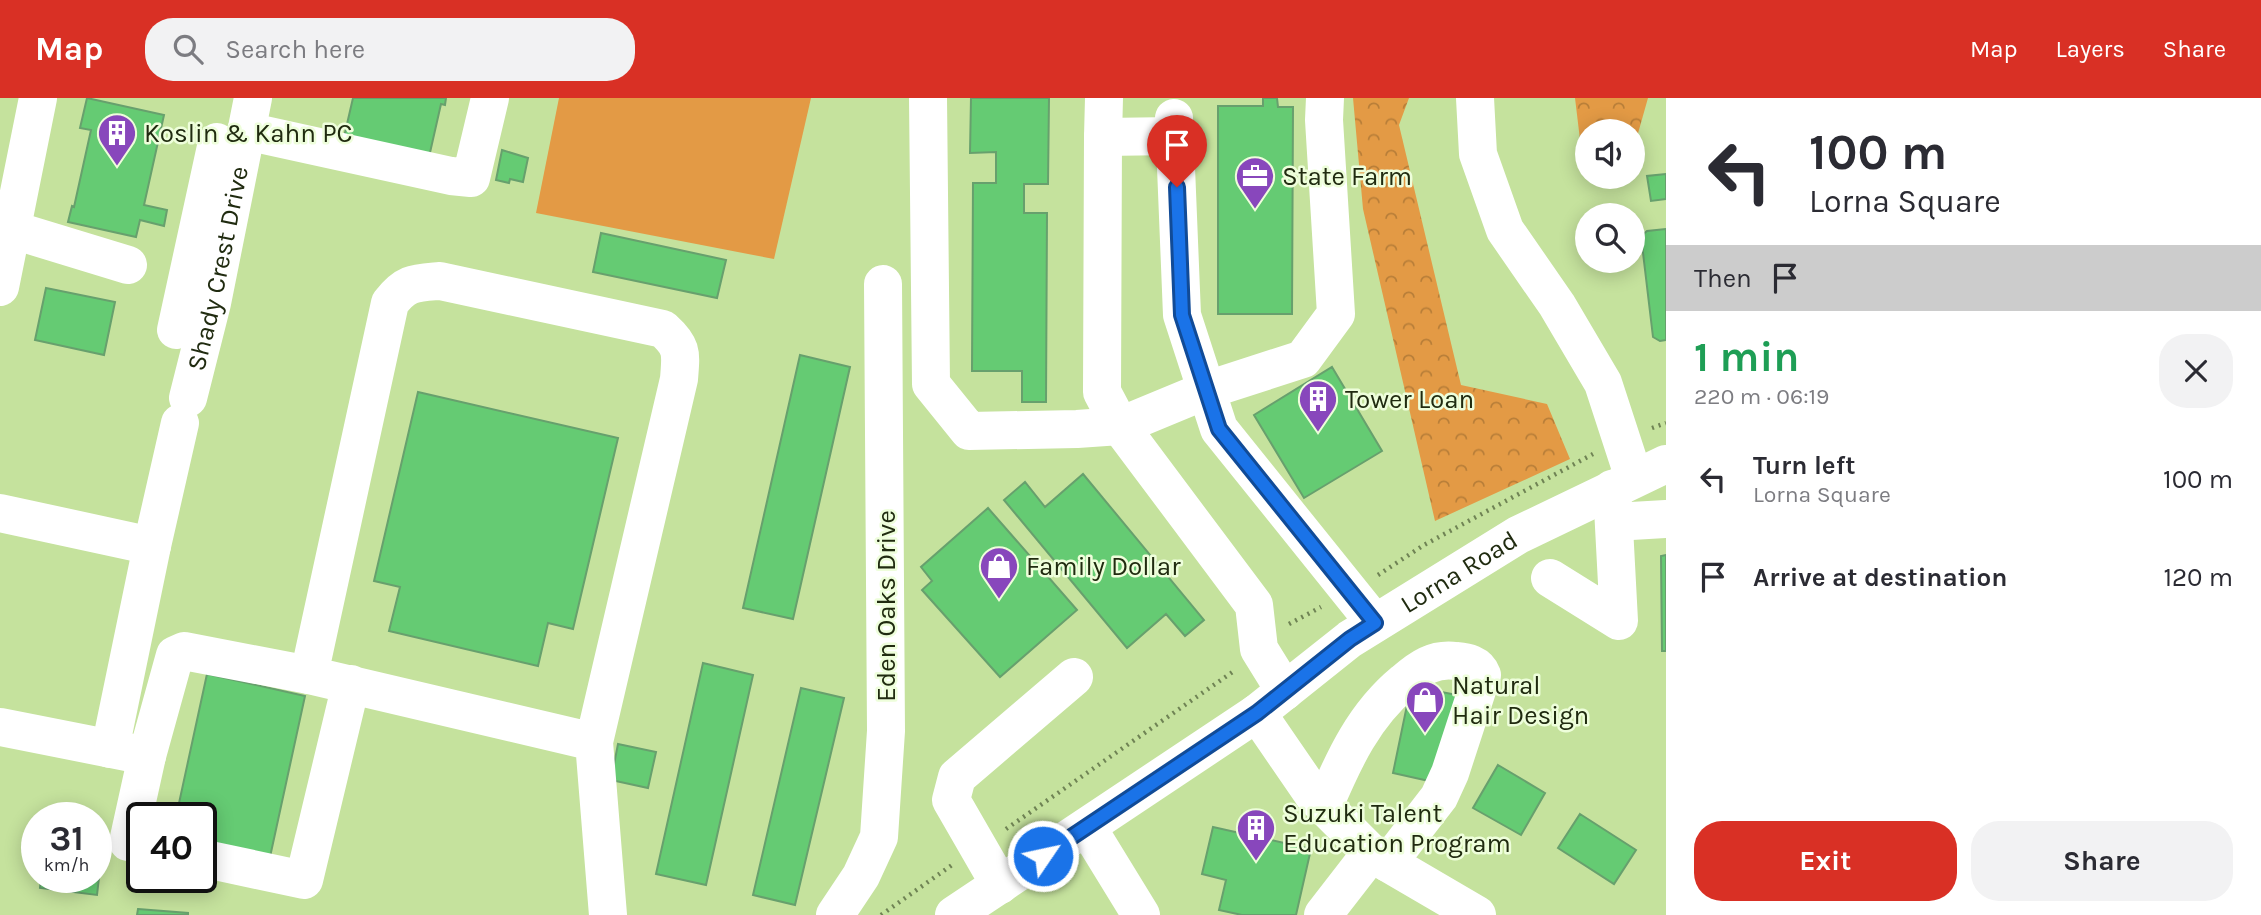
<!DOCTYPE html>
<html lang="en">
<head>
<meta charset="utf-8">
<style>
  body { margin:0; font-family:Karla,sans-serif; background:#f2f2f3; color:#2b2b33; height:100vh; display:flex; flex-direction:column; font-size:26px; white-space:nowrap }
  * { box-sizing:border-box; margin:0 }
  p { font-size:23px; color:#7c7c81 }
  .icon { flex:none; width:38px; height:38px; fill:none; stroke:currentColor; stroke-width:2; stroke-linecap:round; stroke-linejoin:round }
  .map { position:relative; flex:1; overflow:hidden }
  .drawer { display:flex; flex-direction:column; background:#fff; width:595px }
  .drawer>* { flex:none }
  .banner { background:#fff; color:#2b2b33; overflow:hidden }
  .buttons { position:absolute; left:1575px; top:21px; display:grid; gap:14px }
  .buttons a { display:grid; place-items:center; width:70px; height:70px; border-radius:50%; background:#fff; box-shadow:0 4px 18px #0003; font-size:35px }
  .speed { position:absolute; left:21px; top:704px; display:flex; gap:14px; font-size:35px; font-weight:700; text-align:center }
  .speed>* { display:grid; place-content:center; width:91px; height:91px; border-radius:50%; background:#fff; box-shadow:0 4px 18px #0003; line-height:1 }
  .speed small { font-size:18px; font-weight:400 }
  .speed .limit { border:4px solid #111; border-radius:10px; background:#fff; color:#111 }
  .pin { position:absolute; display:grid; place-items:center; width:60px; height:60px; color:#fff; margin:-72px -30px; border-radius:50% 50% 50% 0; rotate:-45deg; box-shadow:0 0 7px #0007 }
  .pin .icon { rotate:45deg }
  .me { position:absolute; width:77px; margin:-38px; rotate:56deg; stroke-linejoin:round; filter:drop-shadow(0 0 5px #0008) }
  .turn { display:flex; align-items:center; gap:24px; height:147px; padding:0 28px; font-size:32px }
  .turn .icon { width:91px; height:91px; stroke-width:2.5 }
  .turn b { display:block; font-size:49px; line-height:60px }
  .then { display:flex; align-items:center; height:66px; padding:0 28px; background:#0003; gap:14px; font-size:26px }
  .round { display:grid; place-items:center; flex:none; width:74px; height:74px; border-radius:28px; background:#f2f2f3 }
  .headline { display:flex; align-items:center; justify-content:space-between; height:119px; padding:0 28px }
  h1 { font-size:42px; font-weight:700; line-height:52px; color:#1e9e55 }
  .primary-button { display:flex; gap:14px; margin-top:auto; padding:14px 28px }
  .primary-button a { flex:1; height:80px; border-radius:28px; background:#d93025; color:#fff; font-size:28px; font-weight:700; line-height:80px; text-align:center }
  .primary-button a+a { background:#f2f2f3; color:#2b2b33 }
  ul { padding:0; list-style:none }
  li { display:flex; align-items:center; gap:21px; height:98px; padding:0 28px }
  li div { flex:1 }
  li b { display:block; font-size:26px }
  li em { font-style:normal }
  header { display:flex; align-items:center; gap:42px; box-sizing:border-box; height:98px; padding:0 35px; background:#d93025; color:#fff }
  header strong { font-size:33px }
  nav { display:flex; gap:38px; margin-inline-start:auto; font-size:24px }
  .search { width:490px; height:63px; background:#f2f2f3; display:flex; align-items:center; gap:18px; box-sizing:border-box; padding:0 24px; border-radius:28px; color:#7c7c81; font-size:26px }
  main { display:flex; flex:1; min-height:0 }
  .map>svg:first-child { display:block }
</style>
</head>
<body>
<header>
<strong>Map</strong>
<div class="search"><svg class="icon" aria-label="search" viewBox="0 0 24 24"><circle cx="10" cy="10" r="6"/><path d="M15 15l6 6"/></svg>Search here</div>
<nav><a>Map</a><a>Layers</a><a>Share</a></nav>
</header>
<main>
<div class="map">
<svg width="1666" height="817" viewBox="0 0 1666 817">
  <defs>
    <pattern id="forest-crowns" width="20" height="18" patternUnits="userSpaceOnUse" patternTransform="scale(1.75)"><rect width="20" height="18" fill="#e39a45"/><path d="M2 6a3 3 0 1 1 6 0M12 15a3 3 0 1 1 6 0" fill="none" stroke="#b87e38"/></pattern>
  </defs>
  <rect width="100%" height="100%" fill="#c5e29d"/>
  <path fill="url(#forest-crowns)" d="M1353 0H1409L1399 27 1461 287 1547 306 1570 361 1435 423 1363 111Z
    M1575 0H1648L1633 53V33H1587V75H1584Z"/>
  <path fill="#e39a45" d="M559 0H811L774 161 536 115Z"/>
  <path fill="#65cb73" stroke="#67a06d" stroke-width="2" d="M87 0 164 17 144 107 167 112 164 128 140 122 136 139 68 124 72 108 74 109 91 32 80 30Z
    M353 0H446L445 7 441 6 429 59 344 39Z
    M971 0H1049L1048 86H1024V115H1047L1046 304H1022V273H972L973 85H996V54L970 55Z
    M1263 0H1277L1278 9H1293L1292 216H1218V8H1263Z
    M502 52 528 60 523 84 510 81 509 85 496 82Z
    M1666 76V101L1651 103 1647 78Z
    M1666 131V242L1660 243 1653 239 1641 138 1647 133Z
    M601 135 726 162 717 200 593 174Z
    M46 190 115 204 104 257 35 242Z
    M800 257 850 269 793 521 743 510Z
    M1332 269 1382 353 1304 400 1254 317Z
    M418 294 618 340 573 531 548 525 538 568 389 533 400 489 374 483Z
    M1083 376 1204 522 1185 538 1166 516 1127 550 1004 402 1025 384 1045 409Z
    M988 410 1077 512 1000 579 922 492 932 483 921 469Z
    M1666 457V553H1662L1661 458Z
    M703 565 753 577 706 787 656 776Z
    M207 576 305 598 270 759 201 744V719H176Z
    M1411 588 1457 597 1438 685 1393 675Z
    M801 590 844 600 795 807 753 797Z
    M618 646 656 654 648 690 611 682Z
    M1498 667 1545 695 1521 737 1473 710Z
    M1580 716 1636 752 1614 786 1558 750Z
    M1213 729 1311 751 1296 817H1242L1219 812 1226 782 1202 776Z
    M96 752 102 753 97 797 40 790 41 779H96Z
    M138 811 188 815V817H137Z"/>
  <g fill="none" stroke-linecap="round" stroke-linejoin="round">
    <path stroke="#6f8354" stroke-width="4.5" stroke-dasharray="2 5" stroke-linecap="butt" d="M1652 330 1666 325
      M1378 477 1424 447 1593 356
      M1289 526 1321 509
      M1006 731 1234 573
      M881 817 952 767"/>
    <g stroke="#fff" stroke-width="38">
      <path d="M928 0 931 286 969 333 1077 331 1120 328 1207 292 1303 261 1336 216 1324 22 1325 0"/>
      <path d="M1475 0 1478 56 1505 132 1557 207 1603 285 1634 380"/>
      <path d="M1174 20 1182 217 1219 331 1375 525"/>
      <path d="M246 33 451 78 471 80 490 0"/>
      <path d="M1175 38 1103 39 1102 294 1120 328 1254 507 1259 551 1285 593"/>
      <path d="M1103 39 1104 0"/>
      <path d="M0 128 128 167"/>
      <path d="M0 189 38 0"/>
      <path d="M176 232 217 44"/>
      <path id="s1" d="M188 300 212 205 253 0"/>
      <path d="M0 415 152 448"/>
      <path d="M1614 424 1666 421"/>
      <path d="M1550 480 1619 523 1612 391"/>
      <path d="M1257 615 1314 698 1371 755 1477 817"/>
      <path d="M0 629 147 658 175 557 184 553 309 577"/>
      <path d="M594 644 309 577 390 205C406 184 415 185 440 183L663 231C683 249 681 255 679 281L594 644 608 817"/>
      <path d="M110 651 152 448 180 325"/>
      <path d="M1324 708C1344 661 1364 617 1404 584 1420 570 1434 560 1456 563 1467 564 1478 566 1482 577L1450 675 1439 699 1388 765"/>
      <path d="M1087 729 1141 817"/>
      <path d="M142 747 128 744 147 658"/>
      <path d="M201 760 304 782 351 586"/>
      <path d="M1000 787 951 702 957 679 1074 579"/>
      <path d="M835 817 861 778 879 739 886 633 883 186"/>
      <path id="s2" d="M954 817 1257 615 1350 541 1518 437 1666 366"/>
      <path d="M1323 817 1371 755"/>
    </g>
  </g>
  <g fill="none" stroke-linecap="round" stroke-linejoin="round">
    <g stroke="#114b97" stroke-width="18">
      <path id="route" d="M1043 758 1257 615 1350 541 1375 525 1219 331 1182 217 1177 89"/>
    </g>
    <use href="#route" stroke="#1a73e8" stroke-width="12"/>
  </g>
  <defs>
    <g id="building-pin" transform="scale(2.0125)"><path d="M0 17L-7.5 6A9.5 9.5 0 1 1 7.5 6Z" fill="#8847bc" stroke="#eefedb"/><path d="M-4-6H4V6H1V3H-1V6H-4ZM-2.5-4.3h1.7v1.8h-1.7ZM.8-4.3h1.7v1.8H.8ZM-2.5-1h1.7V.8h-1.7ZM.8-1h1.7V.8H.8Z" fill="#fff"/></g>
    <g id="office-pin" transform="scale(2.0125)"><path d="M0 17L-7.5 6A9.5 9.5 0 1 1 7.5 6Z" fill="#8847bc" stroke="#eefedb"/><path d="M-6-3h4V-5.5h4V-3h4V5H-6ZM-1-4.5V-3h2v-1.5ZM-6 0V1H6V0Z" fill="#fff"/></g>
    <g id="shop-pin" transform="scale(2.0125)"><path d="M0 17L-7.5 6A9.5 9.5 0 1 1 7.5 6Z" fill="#8847bc" stroke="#eefedb"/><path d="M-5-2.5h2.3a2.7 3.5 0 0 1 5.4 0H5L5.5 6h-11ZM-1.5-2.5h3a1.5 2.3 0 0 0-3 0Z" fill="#fff"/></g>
  </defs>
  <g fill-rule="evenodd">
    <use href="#building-pin" x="117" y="35"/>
    <use href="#office-pin" x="1255" y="78"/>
    <use href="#building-pin" x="1318" y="301"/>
    <use href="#shop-pin" x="999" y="468"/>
    <use href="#shop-pin" x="1425" y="602"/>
    <use href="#building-pin" x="1256" y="730"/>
  </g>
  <g text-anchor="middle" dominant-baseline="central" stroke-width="5" stroke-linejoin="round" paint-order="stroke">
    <g font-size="26" fill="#202b10" stroke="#eefedb" text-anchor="start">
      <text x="144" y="35">Koslin &amp; Kahn PC</text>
      <text x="1282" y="78">State Farm</text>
      <text x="1345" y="301">Tower Loan</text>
      <text x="1026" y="468">Family Dollar</text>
      <text x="1452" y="587">Natural<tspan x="1452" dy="30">Hair Design</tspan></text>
      <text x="1283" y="715">Suzuki Talent<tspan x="1283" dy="30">Education Program</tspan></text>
    </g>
    <g font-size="26" fill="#202b10" stroke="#eefedb">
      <text stroke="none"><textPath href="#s1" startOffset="133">Shady Crest Drive</textPath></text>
      <text stroke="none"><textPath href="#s2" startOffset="611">Lorna Road</textPath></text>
      <text transform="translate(886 508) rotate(-90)">Eden Oaks Drive</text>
    </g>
  </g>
</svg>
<div class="buttons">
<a><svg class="icon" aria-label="sound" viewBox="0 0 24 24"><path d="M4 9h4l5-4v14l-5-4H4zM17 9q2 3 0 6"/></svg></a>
<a><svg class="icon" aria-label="search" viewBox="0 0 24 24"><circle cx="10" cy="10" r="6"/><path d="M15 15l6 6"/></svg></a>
</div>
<div class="speed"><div>31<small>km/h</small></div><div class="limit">40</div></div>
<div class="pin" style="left:1177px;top:89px;background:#d93025"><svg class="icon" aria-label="arrive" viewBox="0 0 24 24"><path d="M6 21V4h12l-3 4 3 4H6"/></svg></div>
<svg class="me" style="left:1043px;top:758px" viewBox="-20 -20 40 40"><circle r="17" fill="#1a73e8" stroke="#fff" stroke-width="3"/><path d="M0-11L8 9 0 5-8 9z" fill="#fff"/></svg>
</div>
<section class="drawer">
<div class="banner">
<div class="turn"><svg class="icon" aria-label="left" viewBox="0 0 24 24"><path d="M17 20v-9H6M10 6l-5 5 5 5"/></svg><div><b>100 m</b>Lorna Square</div></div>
<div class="then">Then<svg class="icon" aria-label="arrive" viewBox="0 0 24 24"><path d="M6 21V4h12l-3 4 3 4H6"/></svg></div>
</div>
<div class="headline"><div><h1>1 min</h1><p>220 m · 06:19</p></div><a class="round"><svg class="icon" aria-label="close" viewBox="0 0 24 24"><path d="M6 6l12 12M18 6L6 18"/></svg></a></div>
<ul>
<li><svg class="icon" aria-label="left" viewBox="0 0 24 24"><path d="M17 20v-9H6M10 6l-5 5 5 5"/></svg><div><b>Turn left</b><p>Lorna Square</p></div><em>100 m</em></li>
<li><svg class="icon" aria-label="arrive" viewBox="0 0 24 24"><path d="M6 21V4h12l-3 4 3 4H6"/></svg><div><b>Arrive at destination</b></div><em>120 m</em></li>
</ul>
<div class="primary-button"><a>Exit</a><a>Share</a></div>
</section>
</main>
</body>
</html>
